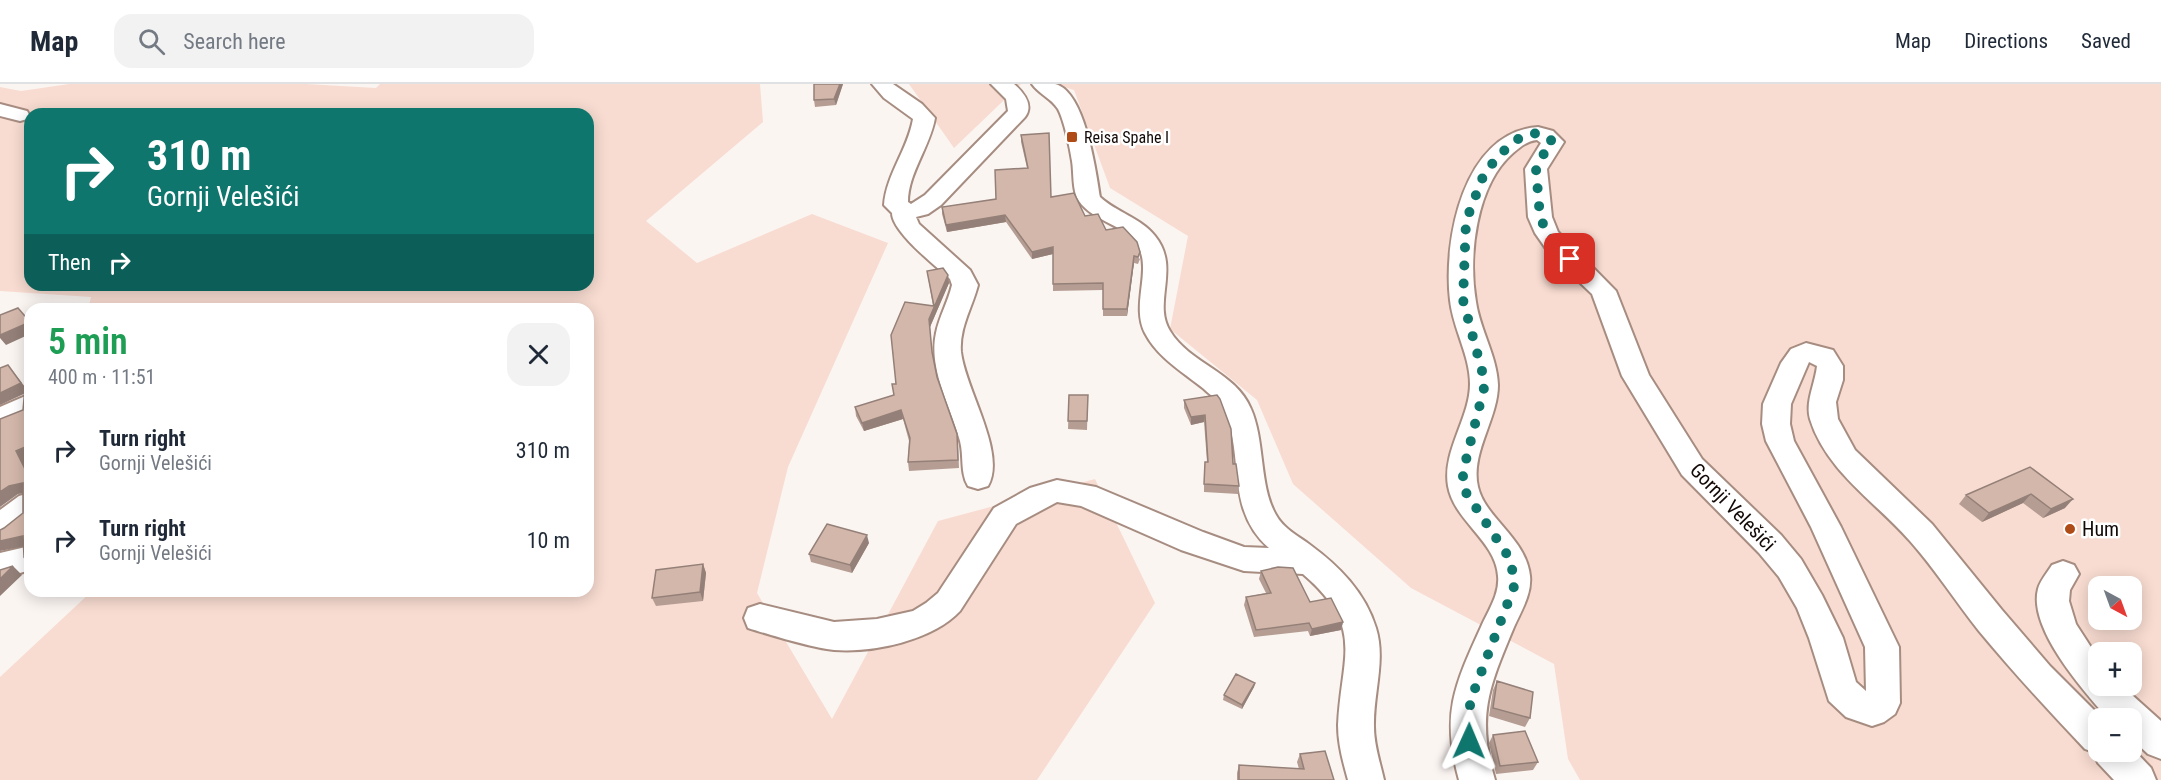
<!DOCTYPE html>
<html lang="en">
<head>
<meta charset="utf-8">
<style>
  body { margin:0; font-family:"Roboto Condensed",sans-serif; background:#f2f2f3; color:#1f2937; height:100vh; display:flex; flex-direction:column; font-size:22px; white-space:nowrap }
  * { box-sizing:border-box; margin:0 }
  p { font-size:20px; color:#747a83 }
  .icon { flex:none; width:33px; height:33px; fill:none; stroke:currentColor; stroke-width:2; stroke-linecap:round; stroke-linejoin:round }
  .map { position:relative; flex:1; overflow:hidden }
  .details { position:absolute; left:24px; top:219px; width:570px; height:294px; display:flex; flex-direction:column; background:#fff; border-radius:18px; box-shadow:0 3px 15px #0003 }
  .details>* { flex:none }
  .banner { position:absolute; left:24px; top:24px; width:570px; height:183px; border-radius:18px; box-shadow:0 3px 15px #0003; background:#0f766e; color:#fff; overflow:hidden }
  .needle { width:39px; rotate:139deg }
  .buttons { position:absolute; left:2088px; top:492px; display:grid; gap:12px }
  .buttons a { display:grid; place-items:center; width:54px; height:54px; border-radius:12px; background:#fff; box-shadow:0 3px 15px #0003; font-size:30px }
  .pin { position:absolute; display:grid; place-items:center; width:51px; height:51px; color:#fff; margin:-26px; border-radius:12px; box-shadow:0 3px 9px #0006 }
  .me { position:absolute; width:66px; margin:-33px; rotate:1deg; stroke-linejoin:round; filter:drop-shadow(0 0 4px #0008) }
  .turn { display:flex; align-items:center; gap:21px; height:126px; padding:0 24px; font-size:27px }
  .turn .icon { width:78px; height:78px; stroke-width:2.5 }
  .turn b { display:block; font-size:42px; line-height:51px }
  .then { display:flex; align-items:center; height:57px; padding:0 24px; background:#0003; gap:12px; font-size:22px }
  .round { display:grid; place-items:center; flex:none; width:63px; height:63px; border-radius:18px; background:#f2f2f3 }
  .head { display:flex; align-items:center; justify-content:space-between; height:102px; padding:0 24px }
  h1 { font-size:36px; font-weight:600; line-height:45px; color:#1e9e55 }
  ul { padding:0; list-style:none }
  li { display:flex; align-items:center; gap:18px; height:90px; padding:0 24px }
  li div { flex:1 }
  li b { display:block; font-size:22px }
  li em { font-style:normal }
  header { display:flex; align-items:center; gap:36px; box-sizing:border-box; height:84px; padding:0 30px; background:#fff; border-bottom:2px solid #e0e1e3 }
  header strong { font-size:28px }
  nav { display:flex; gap:33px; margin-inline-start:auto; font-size:21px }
  .search { width:420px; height:54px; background:#f2f2f3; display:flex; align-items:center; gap:15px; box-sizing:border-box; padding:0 21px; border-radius:18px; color:#747a83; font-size:22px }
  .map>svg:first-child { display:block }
</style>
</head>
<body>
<header>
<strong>Map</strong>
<div class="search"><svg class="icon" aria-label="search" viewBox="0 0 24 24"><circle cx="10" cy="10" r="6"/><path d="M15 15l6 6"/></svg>Search here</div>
<nav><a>Map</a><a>Directions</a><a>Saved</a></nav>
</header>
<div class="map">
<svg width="2161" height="696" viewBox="0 0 2161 696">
  <rect width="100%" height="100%" fill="#fbf5f2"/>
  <path fill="#f8dcd1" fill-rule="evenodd" d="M69 0H306L376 4 380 0H760L763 38 646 137 697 179 812 130 888 159 788 383 757 509 832 635 938 437 1095 395 1155 519 1037 696H0V593L92 507H588V225H88L91 213 0 207V3L21 7ZM30 30H588V201H30Z
    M909 0H1021L954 64Z
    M1054 0H2161V696H1580L1568 675 1554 580 1411 504 1293 400 1257 316 1170 245 1188 152 1110 104 1074 6ZM2098 502H2132V536H2098ZM2098 568H2132V602H2098ZM2098 634H2132V668H2098Z"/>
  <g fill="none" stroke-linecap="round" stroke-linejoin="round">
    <g stroke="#a78d81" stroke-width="4">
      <path id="minor" d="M872 0H893L922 20 935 34C930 63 908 89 908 118L911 120 925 111 1008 27 1006 15 991 0H1014C1024 9 1034 21 1025 33L941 121 928 130 916 133 919 140 970 186 978 201C972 224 959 244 961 268 965 305 1007 369 988 402L978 405 968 402C960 389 964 372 960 357 951 323 928 285 936 249 939 233 948 218 952 201L950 195C936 182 892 148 892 129L884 121C886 91 908 65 913 35L884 14Z
        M1032 0C1039 0 1048 0 1055 0 1085 7 1096 87 1100 113 1116 128 1141 134 1155 152 1181 184 1152 218 1170 247 1190 280 1236 288 1251 325 1265 357 1259 402 1276 431 1283 444 1298 452 1309 460 1339 482 1365 508 1376 544 1386 576 1373 610 1374 643 1374 661 1380 678 1384 696H1348C1343 678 1338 660 1338 641 1341 572 1366 544 1303 490L1244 487 1181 466 1081 422 1057 418 1016 440 960 527C933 556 874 569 834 566 813 564 770 551 748 544L744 534 748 524 760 520 834 538 877 535 913 527 926 519 938 509 994 424 1030 404 1057 396 1096 403 1203 448 1244 463 1269 464C1224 425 1246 371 1223 324 1219 316 1210 311 1204 305 1183 288 1158 274 1145 249 1131 222 1151 188 1139 164 1128 141 1093 138 1079 117 1072 107 1074 89 1072 77 1070 64 1064 36 1058 25 1051 14 1039 10 1032 0Z
        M0 20 27 27 30 32 27 35 20 37 0 32Z
        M1538 43 1553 47 1564 58 1547 85 1552 133 1558 148 1616 207 1649 291 1702 375 1781 451 1801 475 1822 511 1843 554 1856 598 1866 607 1865 563 1811 443 1766 357 1762 340 1763 320 1781 279 1791 265 1806 259 1833 266 1843 282V296L1836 318 1838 335 1855 366 1932 440 2002 526 2050 582 2102 634H2098V668H2132V664L2151 684 2156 696H2114L2098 679 2093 668 2085 665C2049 627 2013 588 1979 547 1956 518 1935 485 1910 457 1876 418 1826 387 1810 335 1805 318 1815 300 1817 282L1809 278 1791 320 1790 340 1794 357 1841 443 1899 563 1900 619 1895 630 1884 638 1872 642 1846 633 1829 617 1809 554 1797 524 1779 493 1759 469 1682 391 1622 292 1592 210 1549 169 1535 149 1528 133 1525 85 1541 59 1537 56C1527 57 1520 63 1513 69 1476 101 1468 172 1476 218 1480 246 1497 272 1498 301 1498 335 1470 369 1478 403 1485 434 1526 454 1530 492 1532 510 1521 527 1514 543 1489 603 1476 632 1495 696H1459C1441 631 1454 602 1481 543 1488 527 1500 510 1498 492 1496 457 1454 437 1448 402 1442 367 1470 334 1470 300 1470 271 1453 245 1450 216 1443 157 1463 48 1538 43Z
        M30 310V332L0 345V323Z
        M30 409V436L11 451 0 455V426L19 412Z
        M30 462V486L0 495V469Z
        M2063 477 2074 481 2079 490 2070 506 2069 517 2076 540 2098 574V602H2122L2161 637V675L2148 670 2132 655V634H2109L2104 630C2081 604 2028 543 2038 505 2040 497 2047 489 2052 481Z"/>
    </g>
    <use href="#minor" fill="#fff" fill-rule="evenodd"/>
  </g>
  <path fill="#b59d93" d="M814 0H843L836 21 815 23 814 16Z
    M1021 51 1051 113 1085 132 1106 146 1140 175 1138 180 1134 179 1127 232H1103V206L1053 207V170L1032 175 1006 138 947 148 942 130V123L996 115 1027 84 1021 58Z
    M927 187 948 191 949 199 930 243 932 271 937 293 958 359 959 384 909 387 908 378 909 357 903 335 864 347 856 332 855 323 894 311 933 222Z
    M1069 311H1088L1087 346 1068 345Z
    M1217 311 1239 402 1238 410 1204 408V386L1205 378H1207L1204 338 1191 341 1184 324V316Z
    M2030 383 2065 424 2043 434 2023 419 1982 438 1959 420 1966 411Z
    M869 459 852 489 811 478 809 470Z
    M703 480 706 489 703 517 656 522 652 514Z
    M1261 487 1343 538 1341 546 1310 552 1308 547 1254 553 1244 521 1246 513 1266 509 1259 495Z
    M1497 597 1530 634 1525 643 1489 632 1493 606Z
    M1255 599 1254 603 1242 625 1223 616 1224 611Z
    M1493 651 1538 678 1533 686 1496 690 1489 659Z
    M1300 670 1334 696H1237V689L1239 681 1299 685 1297 678Z"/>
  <path fill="#948078" d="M840 0H843L836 21 834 15Z
    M1005 131 1006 138 947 148 946 141Z
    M1053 163V170L1032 175V168Z
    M1134 172V179L1127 232V225Z
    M948 191 949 199 930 243 929 235Z
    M30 238V250L6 261 0 254V251Z
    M8 281 29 308 30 311 28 308 0 321V309Z
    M901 326 903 335 864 347 862 339Z
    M1205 331 1204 338 1191 341V333Z
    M30 361V373L24 375 30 387V395L16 367Z
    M23 399 30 408 18 410 0 423V408L9 402Z
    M2031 410 2023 419 1982 438 1989 429Z
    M2073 415 2065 424 2043 434 2051 425Z
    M867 451 869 459 852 489 850 481Z
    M23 452 30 461 0 467V457Z
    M30 462V478L24 472Z
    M703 480 706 489 703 517 700 508Z
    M13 482 22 491 0 512V495Z
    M1343 538 1341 546 1310 552 1312 545Z
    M1255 599 1254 603 1242 625V621Z"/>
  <path fill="#d3b7ab" stroke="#948078" stroke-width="1.5" d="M814 0H840L834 15 814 16Z
    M1049 49 1051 113 1074 109 1085 132 1098 130 1106 146 1123 143 1137 158 1140 168 1138 173 1134 172 1127 225H1103V199L1053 200V163L1032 168 1005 131 946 141 942 123 996 115 995 86 1028 84 1021 51Z
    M943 184 948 191 929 235 932 268 937 293 957 350 958 376 908 378 910 354 901 326 862 339 855 323 894 311 892 300H896L891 251 905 218 934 222 927 187Z
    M18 224 30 238 0 251V231Z
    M8 281 21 299 0 309V284Z
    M25 304 30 311V361L16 367 30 395V462L24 472 23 452 0 457V446L4 444 23 429V399L9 402 0 408V335L23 326Z
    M1069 311H1088L1087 337H1068Z
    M1217 311 1220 315 1231 345 1233 380H1236L1239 402 1204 400 1205 378H1208L1205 331 1191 333 1184 316Z
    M2030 383 2073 415 2051 425 2031 410 1989 429 1966 411Z
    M827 440 867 451 850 481 809 470Z
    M703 480 700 508 652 514 656 486Z
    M13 482 0 495V486Z
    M1278 483 1293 484 1310 518 1331 514 1343 538 1312 545 1309 539 1256 546 1246 513 1271 509 1261 487Z
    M1236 590 1255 599 1242 621 1224 611Z
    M1497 597 1533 608 1530 634 1493 624Z
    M1525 647 1538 678 1500 682 1493 651Z
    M1325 667 1334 696H1239V681L1304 685 1300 670Z"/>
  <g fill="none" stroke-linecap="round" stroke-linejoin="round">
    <path stroke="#0f766e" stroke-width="10" stroke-dasharray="0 18" d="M1469 657 1467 641 1471 615 1515 500 1510 475 1463 404V388L1484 304 1482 287 1463 216 1466 137 1484 90 1500 70 1518 55 1533 49 1546 52 1553 58 1540 75 1536 85 1540 133 1547 149 1570 175"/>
  </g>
  <g fill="#af4b16" stroke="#fff" stroke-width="2">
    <rect x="1066" y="47" width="12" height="12" rx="3"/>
    <circle cx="2070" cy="445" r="6"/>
  </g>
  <g text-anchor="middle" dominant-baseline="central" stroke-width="5" stroke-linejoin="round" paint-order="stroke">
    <g font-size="16" fill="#120906" stroke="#fff" text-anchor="start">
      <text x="1084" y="53">Reisa Spahe I</text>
    </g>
    <g font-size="20" fill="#120906" stroke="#fff">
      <text transform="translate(1733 423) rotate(46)">Gornji Velešići</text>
    </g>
    <g font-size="20" fill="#120906" stroke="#fff" text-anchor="start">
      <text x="2082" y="445">Hum</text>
    </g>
  </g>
</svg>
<div class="buttons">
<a><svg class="needle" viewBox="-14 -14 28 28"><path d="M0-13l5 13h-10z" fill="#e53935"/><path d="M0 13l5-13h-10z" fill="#747a83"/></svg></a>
<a>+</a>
<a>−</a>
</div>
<div class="pin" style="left:1570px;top:175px;background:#d93025"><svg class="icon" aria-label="arrive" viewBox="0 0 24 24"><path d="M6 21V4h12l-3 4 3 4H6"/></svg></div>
<svg class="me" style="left:1469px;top:657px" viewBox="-20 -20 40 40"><path d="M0-17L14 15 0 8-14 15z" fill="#0f766e" stroke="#fff" stroke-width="4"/></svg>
<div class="banner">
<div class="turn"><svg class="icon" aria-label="right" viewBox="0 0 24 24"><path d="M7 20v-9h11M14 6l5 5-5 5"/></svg><div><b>310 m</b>Gornji Velešići</div></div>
<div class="then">Then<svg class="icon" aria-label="right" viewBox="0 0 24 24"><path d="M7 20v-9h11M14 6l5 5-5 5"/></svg></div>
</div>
<section class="details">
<div class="head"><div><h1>5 min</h1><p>400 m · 11:51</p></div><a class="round"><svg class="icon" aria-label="close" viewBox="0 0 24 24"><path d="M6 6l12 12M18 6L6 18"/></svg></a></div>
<ul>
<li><svg class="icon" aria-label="right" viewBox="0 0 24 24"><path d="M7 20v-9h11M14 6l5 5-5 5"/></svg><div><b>Turn right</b><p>Gornji Velešići</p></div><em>310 m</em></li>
<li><svg class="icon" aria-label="right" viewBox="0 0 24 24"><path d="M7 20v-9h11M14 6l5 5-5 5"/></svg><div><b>Turn right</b><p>Gornji Velešići</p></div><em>10 m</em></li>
</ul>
</section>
</div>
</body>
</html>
